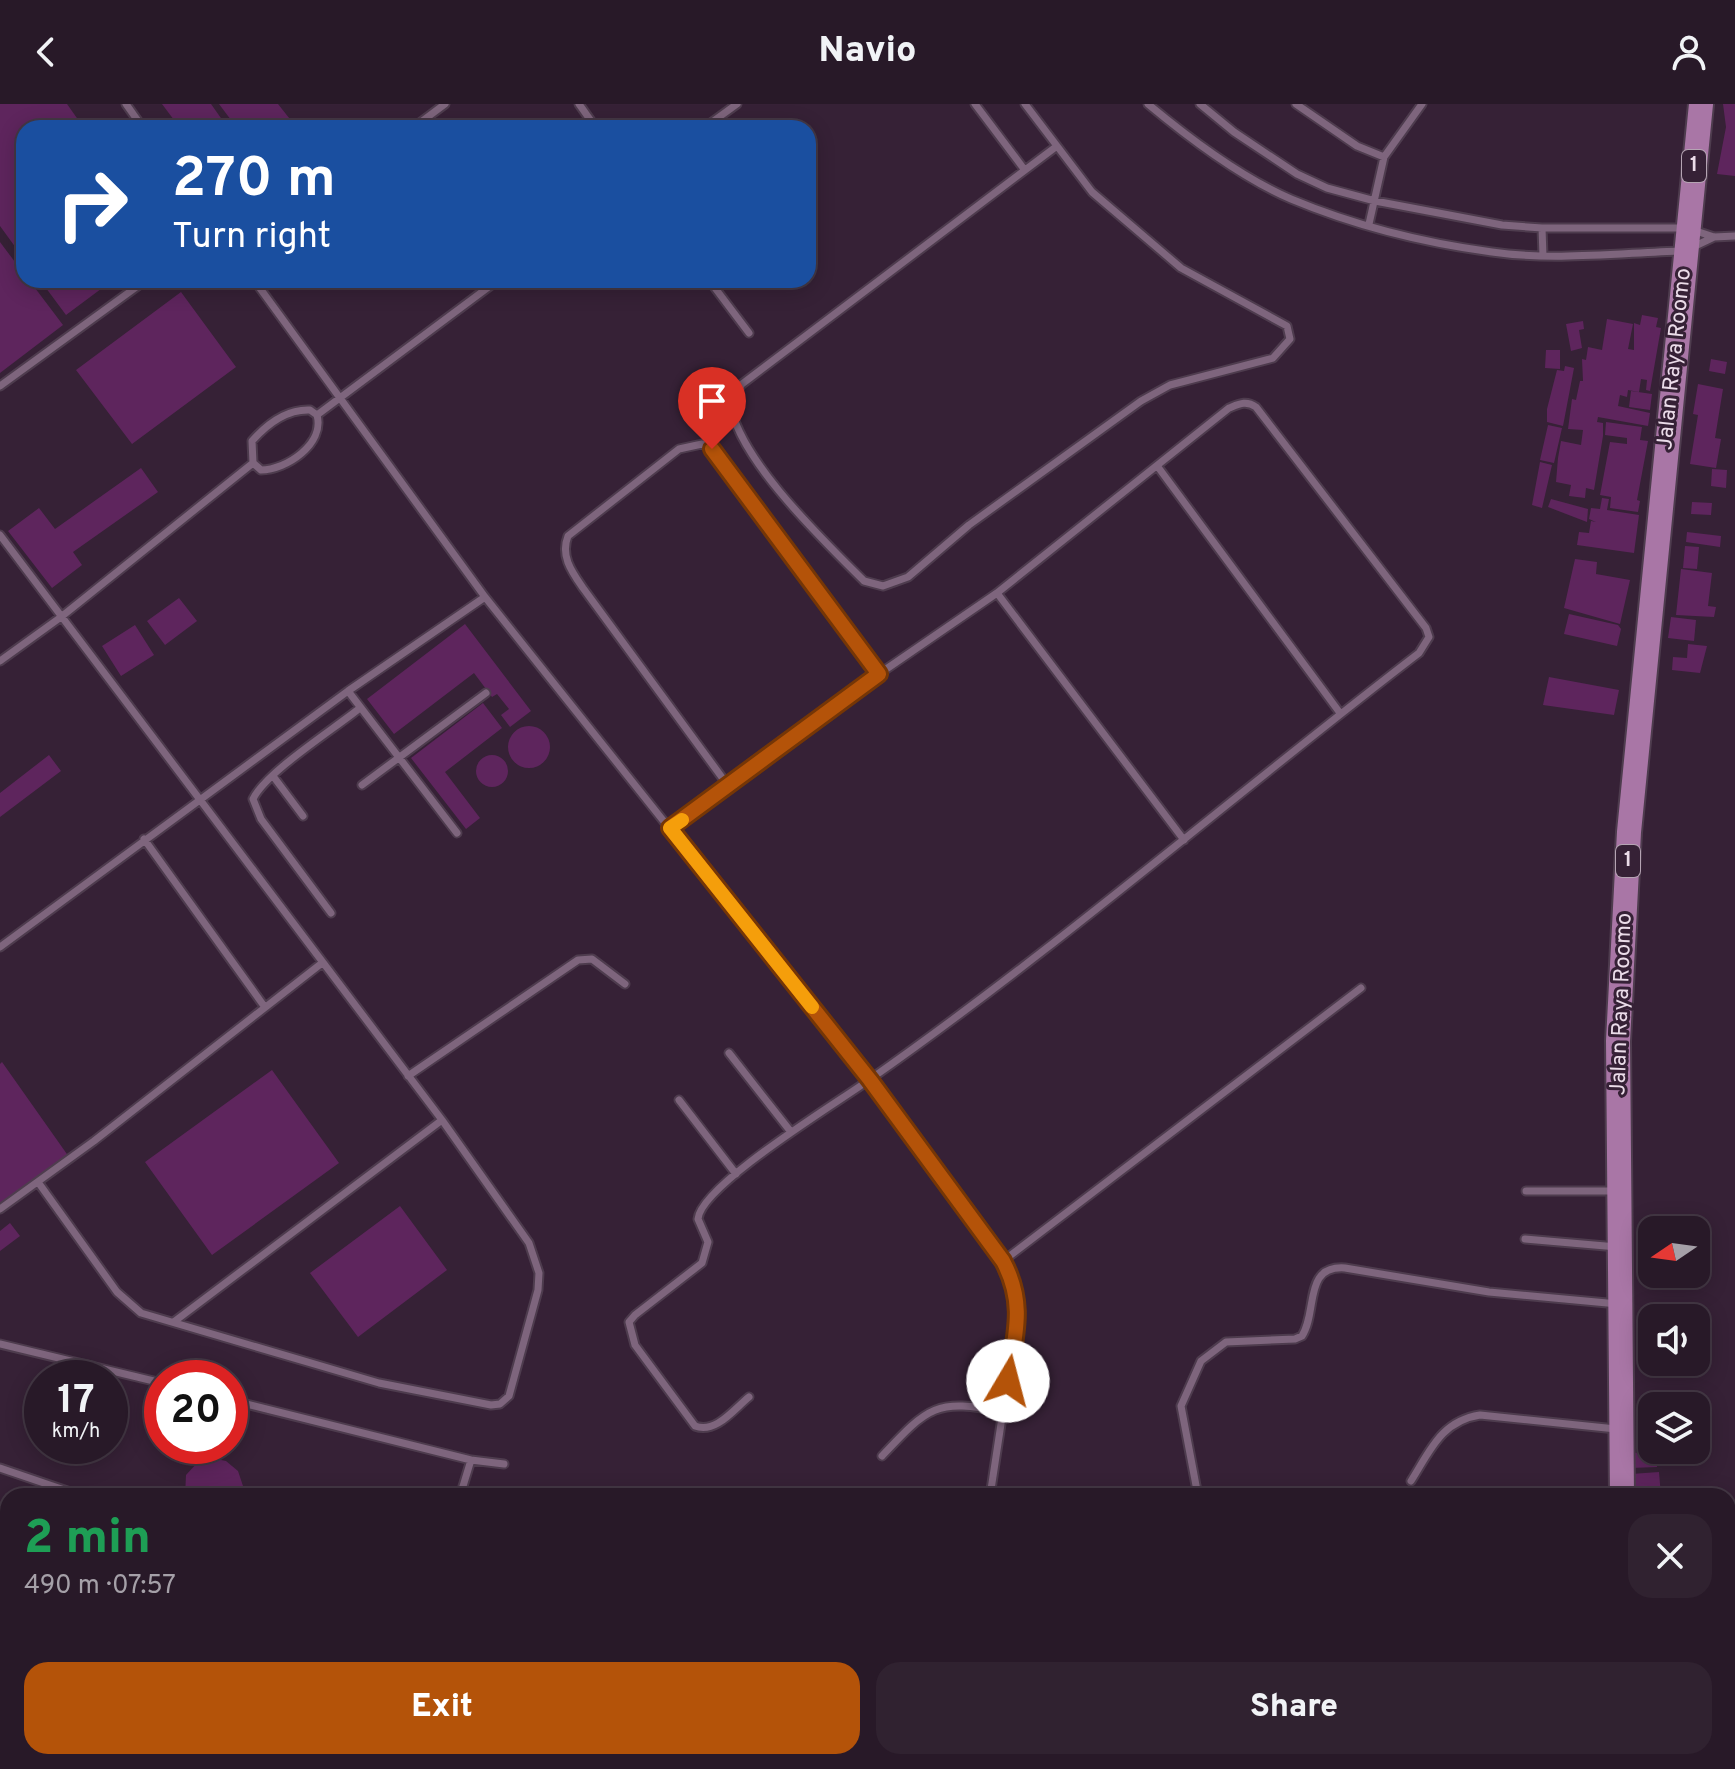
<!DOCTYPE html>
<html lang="en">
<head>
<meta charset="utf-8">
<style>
  body { margin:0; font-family:Overpass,sans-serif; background:#302230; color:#f1f3f6; height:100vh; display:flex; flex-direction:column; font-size:30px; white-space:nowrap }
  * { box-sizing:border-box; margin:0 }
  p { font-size:26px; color:#a5a0a8 }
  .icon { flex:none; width:44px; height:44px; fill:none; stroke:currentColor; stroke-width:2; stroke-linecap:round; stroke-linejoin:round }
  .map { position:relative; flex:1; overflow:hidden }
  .details { position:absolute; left:0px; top:1384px; width:1736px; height:282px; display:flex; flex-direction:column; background:#281928; border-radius:24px 24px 0 0; box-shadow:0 4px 20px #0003,0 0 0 2px #443845 }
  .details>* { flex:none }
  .top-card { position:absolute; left:16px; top:16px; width:800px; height:168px; border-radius:24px; box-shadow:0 4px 20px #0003,0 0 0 2px #443845; background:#1a4fa0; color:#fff; overflow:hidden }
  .needle { width:52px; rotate:257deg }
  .buttons { position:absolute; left:1638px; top:1112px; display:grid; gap:16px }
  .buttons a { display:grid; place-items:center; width:72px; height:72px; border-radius:16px; background:#281928; box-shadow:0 4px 20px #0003,0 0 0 2px #443845; font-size:40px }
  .speed { position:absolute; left:24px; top:1256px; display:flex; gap:16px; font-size:40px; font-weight:700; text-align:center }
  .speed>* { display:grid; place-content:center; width:104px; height:104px; border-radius:50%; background:#281928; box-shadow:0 4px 20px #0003,0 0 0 2px #443845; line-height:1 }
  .speed small { font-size:20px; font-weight:400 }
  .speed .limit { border:12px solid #d22; background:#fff; color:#111 }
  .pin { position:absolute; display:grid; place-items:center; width:68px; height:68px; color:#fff; margin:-82px -34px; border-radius:50% 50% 50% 0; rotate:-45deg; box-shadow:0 0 8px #0007 }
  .pin .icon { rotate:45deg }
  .me { position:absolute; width:88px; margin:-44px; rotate:8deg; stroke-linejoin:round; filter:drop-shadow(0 0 6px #0008) }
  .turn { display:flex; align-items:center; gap:28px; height:168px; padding:0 24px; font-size:36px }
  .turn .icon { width:104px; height:104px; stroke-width:2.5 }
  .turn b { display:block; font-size:56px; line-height:68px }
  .round { display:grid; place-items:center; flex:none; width:84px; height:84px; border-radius:24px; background:#302230 }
  .overview { display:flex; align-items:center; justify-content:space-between; height:136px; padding:0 24px }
  h1 { font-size:48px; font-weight:800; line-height:60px; color:#1e9e55 }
  .cta { display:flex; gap:16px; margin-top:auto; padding:16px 24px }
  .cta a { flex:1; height:92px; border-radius:24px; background:#b45309; color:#fff; font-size:32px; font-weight:800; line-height:92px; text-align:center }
  .cta a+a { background:#302230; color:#f1f3f6 }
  header { display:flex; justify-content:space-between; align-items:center; height:104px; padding:0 24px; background:#281928; font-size:36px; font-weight:800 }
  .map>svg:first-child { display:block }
</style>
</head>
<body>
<header><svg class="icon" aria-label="back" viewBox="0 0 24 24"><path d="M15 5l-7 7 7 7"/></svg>Navio<svg class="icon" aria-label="person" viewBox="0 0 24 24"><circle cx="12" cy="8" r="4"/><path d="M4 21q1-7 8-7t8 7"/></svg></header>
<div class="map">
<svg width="1735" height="1665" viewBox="0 0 1735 1665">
  <rect width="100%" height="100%" fill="#362136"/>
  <path fill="#5e255d" d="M0 0H67L84 24H24V155L0 122Z
    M162 0H211L228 24H180Z
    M219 0H278L297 24H237Z
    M1723 0H1735V72L1717 70 1726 23Z
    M0 138 24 170V176H29L63 221 0 269Z
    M40 176H113L66 211Z
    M181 188 236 263 132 340 76 266Z
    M1642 211 1658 214 1656 223 1661 224 1650 287 1646 286 1647 276 1641 275 1639 288 1628 286 1627 293 1620 291 1618 302 1650 309 1648 322 1598 313 1597 318 1603 319V332L1594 386 1586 384 1585 394 1569 392 1571 381 1556 378 1558 354 1561 337 1581 341 1583 326 1568 325 1572 295 1576 296 1580 277H1583L1582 255 1586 256 1588 243 1602 246 1607 215 1633 220 1628 245 1634 246V219L1640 221Z
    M1583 217 1584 225 1579 226 1582 244 1571 247 1566 220Z
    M1546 246H1560V265L1545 264Z
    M1711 255 1727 258 1725 270 1709 267Z
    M1565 262 1574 264 1563 322 1547 318V305L1557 266 1564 267Z
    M1698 280 1723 285 1715 334 1721 335 1716 364 1690 360 1698 311 1693 310Z
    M1631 287 1652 290 1650 306 1629 303Z
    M1606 318 1642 323 1640 336 1648 337 1637 396 1640 397 1638 408 1610 404 1611 393 1600 391 1610 338 1627 340V334L1605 331Z
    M1548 321 1562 324 1554 359 1540 356Z
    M1540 358 1552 361 1542 404 1532 401Z
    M141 364 158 388 73 448 82 461 52 484 8 427 39 404 55 425Z
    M1712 365 1727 366 1726 384 1711 382Z
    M1602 394 1609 395 1607 406 1639 411 1634 449 1577 441 1579 428 1589 429 1591 417 1596 418 1589 415 1591 404 1600 405Z
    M1551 395 1588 405 1587 418 1548 403Z
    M1692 398 1712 399 1711 411 1691 410Z
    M1687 428 1721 432 1720 443 1686 438Z
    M1685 442 1699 443 1697 465 1683 464Z
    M1575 455 1597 458 1596 470 1630 476 1620 520 1564 504Z
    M1681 465 1712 469 1708 502 1716 503 1714 513 1676 511Z
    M179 494 197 517 165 541 147 517Z
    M1569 510 1618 521 1621 525 1617 542 1564 530Z
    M1671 513 1696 516 1694 537 1668 534Z
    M465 520 531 607 510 623 501 611 509 605 497 590 492 593 474 569 394 630 367 595Z
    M135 521 154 551 121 572 102 542Z
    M1688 540 1707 542 1700 569 1672 566 1673 553 1687 554Z
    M1549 573 1619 586 1614 611 1543 601Z
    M483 599 502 624 445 668 480 714 466 725 411 654Z
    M508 643a21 21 0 1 1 42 0a21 21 0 1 1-42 0Z
    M49 651 61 667 0 713V689Z
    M476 667a16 16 0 1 1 32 0a16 16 0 1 1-32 0Z
    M2 958 69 1053 0 1102V960Z
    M272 966 339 1059 212 1151 145 1058Z
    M400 1102 447 1166 358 1233 310 1169Z
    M10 1119 20 1132 0 1147V1127Z
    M1649 1291H1670V1302H1652L1649 1309Z
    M1656 1348 1657 1363 1630 1364 1629 1349Z
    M211 1354 226 1357 238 1367 243 1382 241 1392H185L186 1371 197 1359Z
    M1659 1368 1661 1392H1633L1631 1370Z
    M319 1384 342 1392H296V1391Z
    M1728 1516 1735 1517V1540H1728Z
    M0 1593 8 1596V1640L0 1637Z
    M1689 1658H1713V1665H1688Z"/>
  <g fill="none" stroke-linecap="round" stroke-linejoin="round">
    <g stroke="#4e3c4e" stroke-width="11">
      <path id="service" d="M126 0 143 24
        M579 0 596 24
        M975 0 1024 65
        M1025 0 1092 88 1181 164 1287 222 1290 235 1273 254 1170 281 1141 297 969 421 908 473 883 482 864 477C823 436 737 354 730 298L742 280 1057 42
        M1148 0C1190 35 1240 73 1291 95 1353 121 1425 139 1492 148 1553 157 1619 149 1681 147
        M1200 0 1234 28 1297 70 1327 84 1375 97 1502 121 1542 124H1687L1714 133 1735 132
        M1296 0 1357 42 1384 53 1422 0
        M413 24 445 0
        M704 24 737 0
        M1369 120 1384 53
        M1542 124 1543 152
        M1693 143 1714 133
        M254 176 485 493 870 976 1003 1157 1016 1181 1017 1215 990 1392
        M709 176 749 229
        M0 282 146 176
        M317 311 310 306C286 305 267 320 252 337L253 359 261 366C286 366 325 340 317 311L498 176
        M1158 363 1340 609
        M0 431 442 1016 529 1139 539 1169 538 1186 509 1292 500 1300 491 1301 379 1279 141 1209 117 1188 38 1078
        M997 489 1184 736
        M0 557 61 513 253 359
        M348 587 457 729
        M273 672 303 712
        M362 681 486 589
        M729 683 583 484C572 468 560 452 568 432L679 345 702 340 712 345 879 570
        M670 724 879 570 997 489 1229 304C1239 300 1246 296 1256 303L1426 524 1429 533 1419 549C1235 690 1059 843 869 976 837 999 701 1081 698 1115L708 1138 702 1159 635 1211 629 1218 635 1241 695 1322C716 1330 734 1305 749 1293
        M144 735 264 902
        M331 809 261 715 253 695C266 668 334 625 360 604
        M0 843 348 587 485 493
        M729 949 791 1028
        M408 972 578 856 592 855 625 880
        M679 996 736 1070
        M1526 1087H1616
        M0 1105 94 1037 322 859
        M1525 1135 1617 1143
        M1003 1157 1361 884
        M175 1217 442 1016
        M0 1240 162 1279
        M230 1296 471 1356 504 1360
        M882 1352C928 1303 936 1294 1003 1308
        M0 1364 82 1392
        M1411 1377C1430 1347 1441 1317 1480 1311L1616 1325
        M607 1389 622 1392
        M460 1392 471 1356
        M1198 1392 1181 1302 1201 1257 1226 1238 1295 1235 1302 1232C1318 1207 1303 1161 1345 1164L1489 1188 1618 1200
        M1728 1494H1735
        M0 1555 8 1558
        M1728 1560H1735
        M0 1645 8 1647
        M44 1658 68 1665
        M313 1658 334 1665
        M1211 1658 1240 1665
        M179 1665 181 1658
        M266 1665 269 1658
        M370 1665 373 1658
        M449 1665 451 1658
        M530 1665 532 1658
        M650 1665 652 1658
        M807 1665 809 1658
        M902 1665 904 1658
        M961 1665 963 1658
        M1032 1665V1658
        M1121 1665 1122 1658"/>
    </g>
    <g stroke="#4e3c4e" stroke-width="18">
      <path id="minor" d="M1728 1603 1735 1604
        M1552 1658 1580 1664"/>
    </g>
    <g stroke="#4e3c4e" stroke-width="28">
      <path id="trunk" d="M1622 1392 1618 937 1629 728 1701 0
        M1580 1665 1582 1658"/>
    </g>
    <use href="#service" stroke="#7e657d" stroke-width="7"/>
    <use href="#minor" stroke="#7e657d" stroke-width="14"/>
    <use href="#trunk" stroke="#a976a6" stroke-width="24"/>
  </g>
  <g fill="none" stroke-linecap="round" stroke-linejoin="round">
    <g stroke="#753606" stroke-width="20">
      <path id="route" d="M712 345 879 570 670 724 870 976 1003 1157C1026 1200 1015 1231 1008 1277"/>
    </g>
    <use href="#route" stroke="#b45309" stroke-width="14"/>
    <path stroke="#f59e0b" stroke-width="14" d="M682 716 670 724 812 903"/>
  </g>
  <g text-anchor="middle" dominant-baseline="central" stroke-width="6" stroke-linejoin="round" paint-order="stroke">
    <g fill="#362136" stroke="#b5a4b3" stroke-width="2">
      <rect x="1682" y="46" width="24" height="32" rx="6"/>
      <rect x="1616" y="741" width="24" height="32" rx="6"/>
    </g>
    <g font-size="20" font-weight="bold" fill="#ebdce9">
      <text x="1694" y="62">1</text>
      <text x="1628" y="757">1</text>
    </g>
    <g font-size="22" fill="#ebdce9" stroke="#362136">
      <text transform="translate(1675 255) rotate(-84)">Jalan Raya Roomo</text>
      <text transform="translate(1622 900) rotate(-88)">Jalan Raya Roomo</text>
    </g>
  </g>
</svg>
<div class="buttons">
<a><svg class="needle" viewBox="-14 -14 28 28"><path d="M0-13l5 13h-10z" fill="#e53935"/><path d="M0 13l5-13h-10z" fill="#a5a0a8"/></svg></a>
<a><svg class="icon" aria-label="sound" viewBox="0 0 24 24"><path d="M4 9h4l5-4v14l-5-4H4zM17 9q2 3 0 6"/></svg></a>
<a><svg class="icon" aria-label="layers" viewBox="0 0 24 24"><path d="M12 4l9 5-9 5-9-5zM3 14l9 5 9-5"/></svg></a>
</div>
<div class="speed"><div>17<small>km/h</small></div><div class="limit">20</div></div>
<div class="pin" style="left:712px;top:345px;background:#d93025"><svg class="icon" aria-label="arrive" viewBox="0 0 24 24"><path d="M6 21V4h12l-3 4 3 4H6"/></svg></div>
<svg class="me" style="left:1008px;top:1277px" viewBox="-20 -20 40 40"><circle r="19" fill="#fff"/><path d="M0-13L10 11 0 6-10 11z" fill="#b45309"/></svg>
<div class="top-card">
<div class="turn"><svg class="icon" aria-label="right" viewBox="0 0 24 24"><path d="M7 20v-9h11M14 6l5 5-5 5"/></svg><div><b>270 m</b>Turn right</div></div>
</div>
<section class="details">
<div class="overview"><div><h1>2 min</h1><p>490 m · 07:57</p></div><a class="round"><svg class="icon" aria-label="close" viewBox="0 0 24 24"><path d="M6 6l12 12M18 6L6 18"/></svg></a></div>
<div class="cta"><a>Exit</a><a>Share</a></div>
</section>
</div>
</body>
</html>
